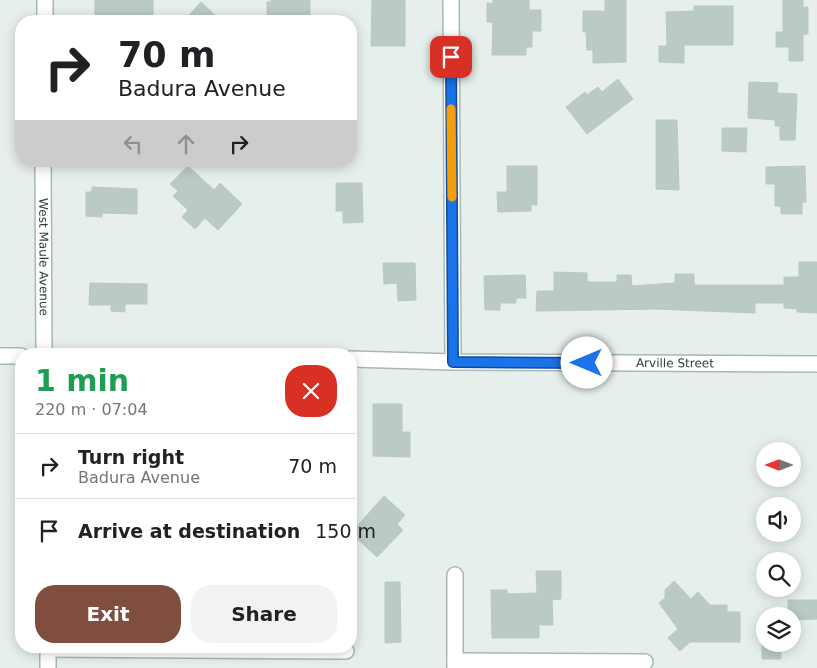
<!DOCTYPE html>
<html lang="en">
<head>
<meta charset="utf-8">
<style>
  body { margin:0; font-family:"DejaVu Sans",sans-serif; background:#f2f2f2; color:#202124; height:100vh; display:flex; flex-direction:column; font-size:19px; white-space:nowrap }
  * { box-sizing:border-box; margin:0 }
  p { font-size:16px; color:#757577 }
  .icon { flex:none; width:28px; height:28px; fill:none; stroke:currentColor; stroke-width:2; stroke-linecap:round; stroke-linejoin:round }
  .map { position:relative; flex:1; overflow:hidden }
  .drawer { position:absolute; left:15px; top:348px; width:342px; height:305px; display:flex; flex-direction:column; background:#fff; border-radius:20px; box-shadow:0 2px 12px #0003 }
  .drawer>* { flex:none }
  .hud { position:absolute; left:15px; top:15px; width:342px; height:152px; border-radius:20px; box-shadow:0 2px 12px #0003; background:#fff; color:#202124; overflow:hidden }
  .needle { width:32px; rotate:270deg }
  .buttons { position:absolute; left:756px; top:442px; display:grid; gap:10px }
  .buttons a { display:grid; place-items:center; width:45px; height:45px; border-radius:50%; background:#fff; box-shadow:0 2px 12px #0003; font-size:25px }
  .pin { position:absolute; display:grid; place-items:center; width:42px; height:42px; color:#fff; margin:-21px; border-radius:10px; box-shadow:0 2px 8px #0006 }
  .me { position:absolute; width:55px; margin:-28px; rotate:270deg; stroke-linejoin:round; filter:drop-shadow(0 0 4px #0008) }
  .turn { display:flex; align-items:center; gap:18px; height:105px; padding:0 20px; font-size:22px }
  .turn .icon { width:65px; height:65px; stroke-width:2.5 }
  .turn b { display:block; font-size:35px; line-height:42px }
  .lanes { display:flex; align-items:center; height:48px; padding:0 20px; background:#0003; justify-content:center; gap:25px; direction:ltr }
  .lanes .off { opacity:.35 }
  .round { display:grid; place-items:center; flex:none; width:52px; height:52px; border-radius:20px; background:#f2f2f2 }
  .headline { display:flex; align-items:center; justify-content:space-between; height:85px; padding:0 20px }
  h1 { font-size:30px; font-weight:800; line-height:38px; color:#1e9e55 }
  .action { display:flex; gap:10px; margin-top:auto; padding:10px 20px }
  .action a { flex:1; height:58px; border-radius:20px; background:#7f4e3f; color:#fff; font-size:20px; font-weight:800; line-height:58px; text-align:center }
  .action a+a { background:#f2f2f2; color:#202124 }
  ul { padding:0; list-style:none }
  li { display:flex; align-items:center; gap:15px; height:65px; padding:0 20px; border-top:1px solid #e0e0e0 }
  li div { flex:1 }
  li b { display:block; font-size:19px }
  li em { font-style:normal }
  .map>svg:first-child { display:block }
</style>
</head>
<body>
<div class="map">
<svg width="817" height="668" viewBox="0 0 817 668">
  <rect width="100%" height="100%" fill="#e6efeb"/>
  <path fill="#bbcac4" stroke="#b8c9c2" d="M95 0H153V21H95Z
    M271 0H310V21H267V2H271Z
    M372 0H405V46H371Z
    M493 0H529V10H541V31H532V47H526V55H492L493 22H487V3H493Z
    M605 0H626V62L593 63V50H587L586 32H583V11H605Z
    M783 0H803V7H808V34H803V61H789V47H776V32H783Z
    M201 2 221 21H184Z
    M694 6H733V45H684V63L659 62V46H667L666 12 694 11Z
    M618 79 633 99 587 134 566 107 585 92 587 95 598 87 602 92Z
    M749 82 778 83 777 93 797 94 795 140H780V126H775V120L748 118Z
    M656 120H677L679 190 656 189Z
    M722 128H747L746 152 722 151Z
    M188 166 214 190 220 183 242 204 218 230 205 218 195 229 182 217 188 210 173 196 178 191 170 184Z
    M507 166H537V205H531V211L498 212 497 192H507Z
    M805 166 806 202H802V214H781V206H775V184H766V167Z
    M336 183H362L363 222 343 223V211H336Z
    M92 187 137 189V214L102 213V217L86 216V192H92Z
    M799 262H817V313L797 312V309L784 308V303H755V313L656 309 536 311 537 291H554V272L587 273V282H617V275H631L632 286 675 283V274H694V285H784V277H799Z
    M383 263H415L416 300 398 301 397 283 384 284Z
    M525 275 526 298H516V303H500V310H485L484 276Z
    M90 283 147 284V304H125V312L111 311V305H89Z
    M373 404H402V432H410V457L373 456Z
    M384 496 405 515 397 524 403 530 377 557 351 533Z
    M536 571H561V599L552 600 553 625H539V638H492L491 590H507V594L537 593Z
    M674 581 691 599 698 592 710 605H727V612H740V642H690L680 651 668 638 678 629 659 603 665 598V590Z
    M385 582H400L401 642 385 643Z
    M788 600H817V619L792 620V616H788Z
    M762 644H781V659H762Z"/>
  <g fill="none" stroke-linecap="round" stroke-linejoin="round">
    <g stroke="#a8b8b2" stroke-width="18">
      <g id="minor">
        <path d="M451 0 453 362"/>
        <path d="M45 21V0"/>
        <path id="s1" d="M43 161 44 354"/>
        <path d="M0 356H21"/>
        <path id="s2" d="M351 359 453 362 817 364"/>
        <path d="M48 646V668"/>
        <path d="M48 649 346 651"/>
        <path d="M455 661 645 662"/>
        <path d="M455 668V575"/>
      </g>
    </g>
    <use href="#minor" stroke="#fff" stroke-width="15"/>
  </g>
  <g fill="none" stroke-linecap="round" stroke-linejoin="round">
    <g stroke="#114b97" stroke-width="12">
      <path id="route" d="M451 57 453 362 587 363"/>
    </g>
    <use href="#route" stroke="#1a73e8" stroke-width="9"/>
    <path stroke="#f59e0b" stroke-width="9" d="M451 109 452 197"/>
  </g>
  <g text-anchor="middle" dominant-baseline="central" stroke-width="5" stroke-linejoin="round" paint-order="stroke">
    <g font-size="12" fill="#24423a" stroke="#f7fbf9">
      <text stroke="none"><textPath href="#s1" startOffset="96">West Maule Avenue</textPath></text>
      <text stroke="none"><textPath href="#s2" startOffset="324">Arville Street</textPath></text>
    </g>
  </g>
</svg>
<div class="buttons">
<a><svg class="needle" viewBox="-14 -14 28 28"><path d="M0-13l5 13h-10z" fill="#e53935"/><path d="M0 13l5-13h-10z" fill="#757577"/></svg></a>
<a><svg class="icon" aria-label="sound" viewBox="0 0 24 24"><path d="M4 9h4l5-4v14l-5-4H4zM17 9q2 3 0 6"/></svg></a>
<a><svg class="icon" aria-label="search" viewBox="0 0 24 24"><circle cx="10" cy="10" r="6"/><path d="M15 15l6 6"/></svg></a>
<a><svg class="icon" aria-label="layers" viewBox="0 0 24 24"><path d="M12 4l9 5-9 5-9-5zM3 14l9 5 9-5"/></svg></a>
</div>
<div class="pin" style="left:451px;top:57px;background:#d93025"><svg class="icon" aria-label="arrive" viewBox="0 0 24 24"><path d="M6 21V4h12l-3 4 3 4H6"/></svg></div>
<svg class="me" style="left:587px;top:363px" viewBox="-20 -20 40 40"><circle r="19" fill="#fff"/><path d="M0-13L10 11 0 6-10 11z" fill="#1a73e8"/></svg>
<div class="hud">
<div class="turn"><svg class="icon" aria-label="right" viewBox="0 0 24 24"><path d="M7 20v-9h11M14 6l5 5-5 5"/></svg><div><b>70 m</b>Badura Avenue</div></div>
<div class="lanes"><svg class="icon off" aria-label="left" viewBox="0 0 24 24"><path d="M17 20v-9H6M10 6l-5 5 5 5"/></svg><svg class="icon off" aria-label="ahead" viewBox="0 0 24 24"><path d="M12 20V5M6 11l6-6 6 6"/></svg><svg class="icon" aria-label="right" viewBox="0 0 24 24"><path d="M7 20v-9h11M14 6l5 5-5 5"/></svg></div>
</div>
<section class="drawer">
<div class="headline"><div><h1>1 min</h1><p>220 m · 07:04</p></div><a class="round" style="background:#d93025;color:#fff"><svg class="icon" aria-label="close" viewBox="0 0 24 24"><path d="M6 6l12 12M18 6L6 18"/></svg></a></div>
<ul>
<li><svg class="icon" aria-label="right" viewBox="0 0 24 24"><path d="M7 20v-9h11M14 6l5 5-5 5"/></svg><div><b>Turn right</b><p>Badura Avenue</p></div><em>70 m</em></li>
<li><svg class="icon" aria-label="arrive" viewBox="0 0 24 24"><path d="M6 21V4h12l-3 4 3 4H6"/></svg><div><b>Arrive at destination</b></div><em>150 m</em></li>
</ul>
<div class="action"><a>Exit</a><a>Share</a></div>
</section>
</div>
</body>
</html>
